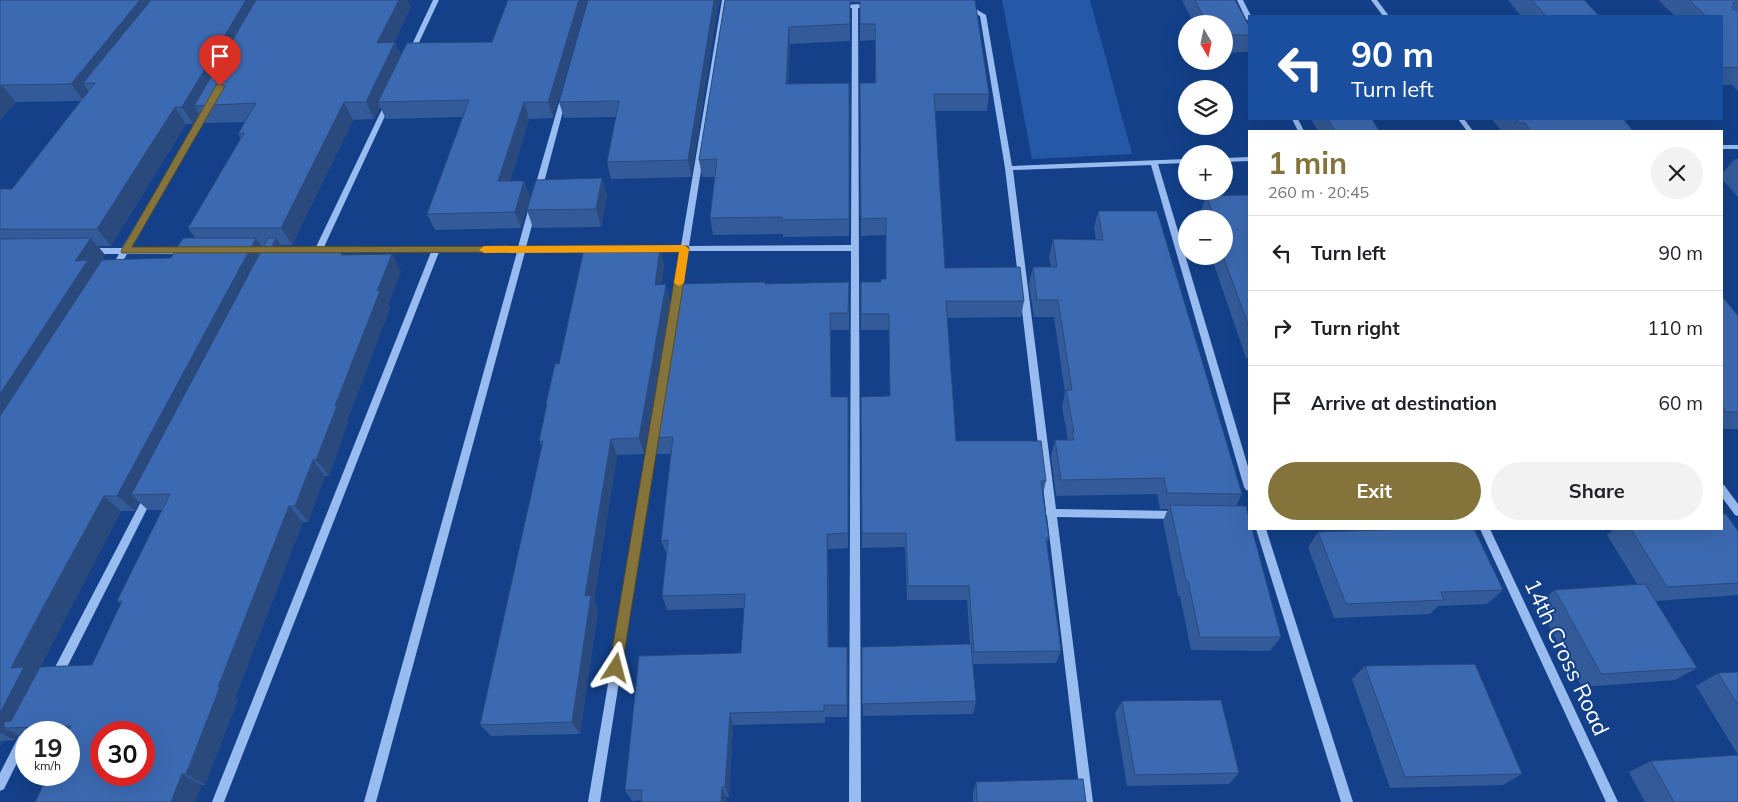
<!DOCTYPE html>
<html lang="en">
<head>
<meta charset="utf-8">
<style>
  body { margin:0; font-family:Mulish,sans-serif; background:#f2f2f2; color:#202124; height:100vh; display:flex; flex-direction:column; font-size:19px; white-space:nowrap }
  * { box-sizing:border-box; margin:0 }
  p { font-size:16px; color:#757577 }
  .icon { flex:none; width:28px; height:28px; fill:none; stroke:currentColor; stroke-width:2; stroke-linecap:round; stroke-linejoin:round }
  .map { position:relative; flex:1; overflow:hidden }
  .side { position:absolute; left:1248px; top:130px; width:475px; height:400px; display:flex; flex-direction:column; background:#fff; border-radius:0px; box-shadow:0 5px 20px #0002 }
  .side>* { flex:none }
  .guide { position:absolute; left:1248px; top:15px; width:475px; height:105px; border-radius:0px; box-shadow:0 5px 20px #0002; background:#1a4fa0; color:#fff; overflow:hidden }
  .needle { width:32px; rotate:171deg }
  .fabs { position:absolute; left:1178px; top:15px; display:grid; gap:10px }
  .fabs a { display:grid; place-items:center; width:55px; height:55px; border-radius:50%; background:#fff; box-shadow:0 5px 20px #0002; font-size:25px }
  .speed { position:absolute; left:15px; top:721px; display:flex; gap:10px; font-size:25px; font-weight:700; text-align:center }
  .speed>* { display:grid; place-content:center; width:65px; height:65px; border-radius:50%; background:#fff; box-shadow:0 5px 20px #0002; line-height:1 }
  .speed small { font-size:12px; font-weight:400 }
  .speed .limit { border:8px solid #d22; background:#fff; color:#111 }
  .pin { position:absolute; display:grid; place-items:center; width:42px; height:42px; color:#fff; margin:-51px -21px; border-radius:50% 50% 50% 0; rotate:-45deg; box-shadow:0 0 5px #0007 }
  .pin .icon { rotate:45deg }
  .me { position:absolute; width:55px; margin:-28px; rotate:9deg; stroke-linejoin:round; filter:drop-shadow(0 0 4px #0008) }
  .turn { display:flex; align-items:center; gap:18px; height:105px; padding:0 20px; font-size:22px }
  .turn .icon { width:65px; height:65px; stroke-width:2.5 }
  .turn b { display:block; font-size:35px; line-height:42px }
  .round { display:grid; place-items:center; flex:none; width:52px; height:52px; border-radius:26px; background:#f2f2f2 }
  .summary { display:flex; align-items:center; justify-content:space-between; height:85px; padding:0 20px }
  h1 { font-size:30px; font-weight:700; line-height:38px; color:#84733b }
  .action { display:flex; gap:10px; margin-top:auto; padding:10px 20px }
  .action a { flex:1; height:58px; border-radius:30px; background:#84733b; color:#fff; font-size:20px; font-weight:700; line-height:58px; text-align:center }
  .action a+a { background:#f2f2f2; color:#202124 }
  ul { padding:0; list-style:none }
  li { display:flex; align-items:center; gap:15px; height:75px; padding:0 20px; border-top:1px solid #e0e0e0 }
  li div { flex:1 }
  li b { display:block; font-size:19px }
  li em { font-style:normal }
  .map>svg:first-child { display:block }
</style>
</head>
<body>
<div class="map">
<svg width="1738" height="802" viewBox="0 0 1738 802">
  <rect width="100%" height="100%" fill="#134089"/>
  <path fill="#2559a8" d="M1002 0H1090L1132 154 1032 159Z"/>
  <g fill="none" stroke-linecap="round" stroke-linejoin="round">
    <path fill="#99bcf0" fill-rule="evenodd" d="M433 0H439L414 53 409 54 408 53Z
      M722 0H728L689 246 851 245 852 8 840 9 837 7C844 4 868 3 875 6L872 8H858L861 802H849L851 251H688L681 296 677 299 673 296 680 252H650L646 249 650 246H681Z
      M1237 0H1243L1251 16H1249V21L1246 19Z
      M1371 0H1377L1389 16H1383Z
      M965 5H969L986 15 1012 166 1186 159V163L1158 164 1249 470V491L1246 490 1244 487 1151 165 1013 170 1056 509 1176 511 1179 512 1181 515 1179 518 1176 519 1057 517 1093 802H1081L1047 516 1045 513 1046 511 1005 168 980 16 965 7Z
      M564 94 567 96 542 190 538 192H535L534 190 561 96Z
      M388 101 391 103 324 247H518L529 207 533 205 537 207 526 247 595 246 599 249 595 252H525L376 802H364L517 252H439L224 802H212L431 252 273 253 269 250 273 247H316L385 103Z
      M207 108 210 110 130 248H187L191 251 187 254H127L117 271H111L110 269 119 254H90L86 251 90 248H122L204 110Z
      M1292 119H1298L1304 131H1298Z
      M1458 119H1464L1473 131H1467Z
      M1721 145H1738V149H1721Z
      M1249 157V161L1224 162V158Z
      M655 426 658 427 659 430 600 802H588L651 430 652 427Z
      M1721 484 1724 485 1738 504V516L1735 515 1721 496Z
      M148 493 151 494 153 497 60 681 56 682 52 681 51 677 52 673 145 494Z
      M1256 529H1266L1353 802H1341Z
      M1480 529H1490L1618 802H1606Z
      M26 728 30 730 31 732H26V745L4 789 0 791V773L22 730Z"/>
  </g>
  <path fill="#345b99" fill-rule="evenodd" d="M0 0 411 7 394 42H395L401 55 492 42 587 0 553 118 529 119 510 181H524L530 197 521 228 435 230 427 214 463 117 386 119 380 107 374 119 353 120 292 245H281L285 251 346 255 401 271 388 305 390 308 347 421 348 422 329 476H325L308 522H303L235 698 238 699 205 785H202L69 732H26V739L18 735 15 740 3 741 0 746V189H12L81 101 16 102 0 120ZM199 114 205 123 245 122 238 134 241 139 188 228 195 238 171 258 102 260 105 255 98 246H111L186 124H193ZM139 502 148 510H162L117 601 121 604 92 665 40 667 121 511H135Z
    M588 0H720L717 11 691 177 611 179 607 162 616 117 564 118 559 102Z
    M725 0H975L989 94 987 111H935L945 268 1024 301 1021 317 947 318 956 441 1046 481 1043 494 1049 538 1047 543 1061 651 1056 663 973 664 976 701 973 714 863 716 862 647 970 644 967 600H907L905 547 862 548 861 397 890 396 889 330H861V282H881L886 279V235L861 236 860 83H875V40L860 41V2H850V41L790 44 788 84 849 83V236L783 237V234L713 235 710 218 715 177H702L699 160Z
    M1182 0H1235L1249 26V48L1247 52 1224 53V24H1194Z
    M1508 0H1584L1599 16H1521Z
    M1658 0H1738V91L1732 85H1721V16H1675Z
    M1311 119H1372L1379 131H1318Z
    M1492 119H1626L1627 120 1625 122 1633 131H1501Z
    M1735 159H1738V197L1721 178V175Z
    M602 178 607 196 601 227 533 228 527 210Z
    M1249 195V358H1246L1211 256H1224V219H1202L1200 214 1206 196Z
    M1098 211 1242 494 1236 506 1281 637 1270 651 1191 650 1180 596H1178L1163 521 1168 509H1160L1157 494 1056 496 1051 457 1055 440H1068L1062 407 1065 393 1054 317H1034L1029 284 1033 267H1051L1049 257 1053 239 1096 240 1094 228Z
    M660 247 664 265 661 285 670 302 644 454 617 455 594 601 598 610 580 734 491 736 480 725 542 446 539 441 547 406 546 404 559 364Z
    M765 284 849 299V330H830L831 397H848V548L828 549 829 647 848 660 847 717H825V723L733 725 729 797H726L725 802H641V800L632 801 625 790 741 653 744 608 667 610 662 596 667 555 661 541 671 454H657L653 438Z
    M1721 295 1738 316V429H1721Z
    M1402 529H1474L1503 590 1487 604 1438 606 1430 614 1334 618 1308 547 1318 532Z
    M1614 529H1721L1738 531V595L1655 601 1697 668 1675 680 1582 687 1537 604 1555 590 1637 584 1607 535Z
    M1365 666 1522 774 1503 785 1390 788 1352 679Z
    M1738 672V802H1645L1629 772 1651 761 1738 755 1696 686 1718 673Z
    M1122 701 1239 773 1229 784 1127 786 1115 713Z
    M976 782 1086 802H973V793Z"/>
  <path fill="#2a4a7d" d="M140 0H165L83 83 90 93 84 101 71 84Z
    M246 0H266L194 106 199 114 193 124 182 107Z
    M399 0H408L411 7 385 60 377 43Z
    M579 0H587L553 118 548 102Z
    M714 0H720L717 11 691 177 688 160Z
    M789 27 790 44 787 101 786 84Z
    M395 42 403 60 378 102 380 107 374 119 366 102Z
    M849 83 850 100 849 236Z
    M2 85 16 102 0 120V87Z
    M344 102 353 120 292 245 281 228Z
    M524 102 529 119 505 198 498 181Z
    M175 107 186 124 111 246 97 229Z
    M602 178 607 196 601 227 596 209Z
    M524 181 530 197 521 228 515 212Z
    M91 238 105 255 96 269 0 440V394L75 261Z
    M256 238 268 255 131 495 139 502 135 511 117 496Z
    M276 238 288 255 269 252Z
    M660 247 664 265 659 302 655 285Z
    M392 254 401 271 388 305 390 308 347 421 348 422 329 476 316 460 335 406 377 291Z
    M666 284 670 302 644 454 639 438Z
    M830 313V330L831 414V397Z
    M848 397 849 413 848 548Z
    M611 439 617 455 594 601 598 610 580 734 572 722 585 596Z
    M313 460 325 476 308 522 295 506Z
    M104 496 121 511 37 674 21 728H4L18 735 15 740 0 733V713L11 668Z
    M289 506 303 522 235 698 238 699 205 785 186 774 218 687Z
    M827 534 828 549 829 661 828 647Z
    M847 647 848 660 847 717Z
    M730 713 733 725 729 797 725 787Z
    M0 740 3 741 0 746Z
    M182 774 202 785 195 802H171Z
    M722 787 726 797 725 802H721Z"/>
  <path fill="#3c6ab2" stroke="#2a4a7d" fill-rule="evenodd" d="M0 0H140L71 84 2 85 0 87Z
    M151 0H246L182 107H175L97 229H0V189H12L95 83H83Z
    M256 0H399L377 43 395 42 366 102H344L281 228H188L244 133 238 134 256 103 194 106Z
    M508 0H579L548 102H524L498 181H524L515 212 427 214 469 100 378 102 407 43 492 42Z
    M588 0H714L688 160 607 162 619 101 559 102Z
    M725 0H850V24L789 27 786 84 849 83V219L782 220V217L710 218 717 159 699 160Z
    M860 0H975L989 94H934L945 268 1020 267 1024 301H946L956 441H1041L1046 481H1041L1049 538H1046L1061 651 974 652 969 586H908L906 533H862L861 397 890 396 889 314H861V282H881V279H886V218L861 219 860 83H876L875 24H860Z
    M1195 0H1235L1249 26V35H1224V24H1207Z
    M1532 0H1584L1599 16H1546Z
    M1689 0H1738V3L1734 2 1732 8 1734 10H1738V67L1721 68V16H1706Z
    M1328 119H1372L1379 131H1335Z
    M1516 119H1626L1627 120H1624L1633 131H1531L1525 123H1519Z
    M602 178 596 209 527 210 536 180Z
    M1249 195V327L1223 256 1224 219H1210L1207 211H1212L1206 196Z
    M1098 211H1157L1242 494 1167 493 1164 478 1061 480 1055 440H1074L1072 432H1074L1066 390H1072L1058 300H1037L1033 267H1057L1053 239 1103 240Z
    M91 238 75 261 88 260 0 394V239Z
    M183 238H256L117 496H104L42 609 11 668 24 667 0 713V416L102 260 171 258Z
    M268 238H276L269 252 343 250 341 255 392 254 377 291H380L335 406H337L316 460H313L295 506H289L218 687H220L186 774H182L171 802H35L48 775H69L68 732 71 726 4 728V722L11 721 40 667 92 665 122 601H117L170 494 131 495ZM101 732H144V775H101Z
    M660 247 655 285 666 284 639 438 611 439 585 596 591 595 572 722 480 725 543 441H539L547 404H546L555 364H559L584 249Z
    M765 282V284L849 282 848 313H830L831 397H848V533L827 534 828 647H847V705H824V711L730 713 725 787H722L721 802H641L642 790H625L639 656 741 653 745 594 662 596 668 540 661 541 673 437 653 438 678 284Z
    M1721 295 1738 316V412H1726L1721 405Z
    M1170 505 1246 506 1249 518V529H1252L1281 637H1200L1188 581H1186Z
    M1721 514H1726L1738 531V583L1667 587 1631 529H1721Z
    M1412 529H1474L1503 590 1441 592 1444 600 1346 604 1318 532Z
    M1645 584 1697 668 1601 674 1555 590Z
    M971 644 976 701 862 704V647Z
    M1475 664 1522 774 1405 777 1365 666Z
    M1738 672V705L1718 673Z
    M1221 700 1239 773 1135 775 1122 701Z
    M1738 755V802H1674L1651 761Z
    M1083 779 1086 802H977L976 782Z"/>
  <path fill="#84733b" stroke="#564b26" d="M217 84 225 86 132 247 688 246 689 249 621 673 616 675 611 673 609 668 679 252 122 253 121 251Z"/>
  <path fill="#f59e0b" d="M684 245 689 249 684 283 679 286 674 283 679 252 484 253 479 250 484 246Z"/>
  <g text-anchor="middle" dominant-baseline="central" stroke-width="4" stroke-linejoin="round" paint-order="stroke">
    <g font-size="22" fill="#fff" stroke="#134089">
      <text transform="translate(1567 657) rotate(65)">14th Cross Road</text>
    </g>
  </g>
</svg>
<div class="fabs">
<a><svg class="needle" viewBox="-14 -14 28 28"><path d="M0-13l5 13h-10z" fill="#e53935"/><path d="M0 13l5-13h-10z" fill="#757577"/></svg></a>
<a><svg class="icon" aria-label="layers" viewBox="0 0 24 24"><path d="M12 4l9 5-9 5-9-5zM3 14l9 5 9-5"/></svg></a>
<a>+</a>
<a>−</a>
</div>
<div class="speed"><div>19<small>km/h</small></div><div class="limit">30</div></div>
<div class="pin" style="left:220px;top:86px;background:#d93025"><svg class="icon" aria-label="arrive" viewBox="0 0 24 24"><path d="M6 21V4h12l-3 4 3 4H6"/></svg></div>
<svg class="me" style="left:616px;top:668px" viewBox="-20 -20 40 40"><path d="M0-17L14 15 0 8-14 15z" fill="#84733b" stroke="#fff" stroke-width="4"/></svg>
<div class="guide">
<div class="turn"><svg class="icon" aria-label="left" viewBox="0 0 24 24"><path d="M17 20v-9H6M10 6l-5 5 5 5"/></svg><div><b>90 m</b>Turn left</div></div>
</div>
<section class="side">
<div class="summary"><div><h1>1 min</h1><p>260 m · 20:45</p></div><a class="round"><svg class="icon" aria-label="close" viewBox="0 0 24 24"><path d="M6 6l12 12M18 6L6 18"/></svg></a></div>
<ul>
<li><svg class="icon" aria-label="left" viewBox="0 0 24 24"><path d="M17 20v-9H6M10 6l-5 5 5 5"/></svg><div><b>Turn left</b></div><em>90 m</em></li>
<li><svg class="icon" aria-label="right" viewBox="0 0 24 24"><path d="M7 20v-9h11M14 6l5 5-5 5"/></svg><div><b>Turn right</b></div><em>110 m</em></li>
<li><svg class="icon" aria-label="arrive" viewBox="0 0 24 24"><path d="M6 21V4h12l-3 4 3 4H6"/></svg><div><b>Arrive at destination</b></div><em>60 m</em></li>
</ul>
<div class="action"><a>Exit</a><a>Share</a></div>
</section>
</div>
</body>
</html>
